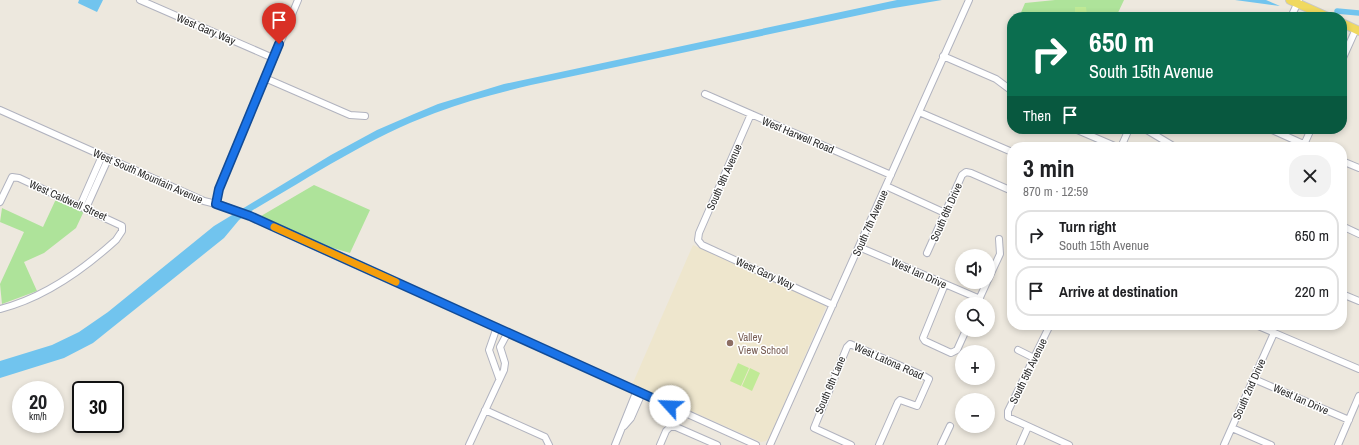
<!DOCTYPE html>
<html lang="en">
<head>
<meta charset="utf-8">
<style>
  body { margin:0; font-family:"Archivo Narrow",sans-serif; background:#f2f2f2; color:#202124; height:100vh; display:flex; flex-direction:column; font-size:15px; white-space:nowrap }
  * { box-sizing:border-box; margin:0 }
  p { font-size:13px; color:#757577 }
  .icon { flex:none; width:22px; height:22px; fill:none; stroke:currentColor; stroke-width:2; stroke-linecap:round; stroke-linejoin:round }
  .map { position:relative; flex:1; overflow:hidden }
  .sheet { position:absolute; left:1007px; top:142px; width:340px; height:188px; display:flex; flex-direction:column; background:#fff; border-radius:16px; box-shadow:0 2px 6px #0003 }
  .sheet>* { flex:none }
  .hud { position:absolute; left:1007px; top:12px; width:340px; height:122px; border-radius:16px; box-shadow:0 2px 6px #0003; background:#0b6e4f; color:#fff; overflow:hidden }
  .controls { position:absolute; left:955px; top:249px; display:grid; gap:8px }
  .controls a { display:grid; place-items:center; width:40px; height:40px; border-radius:50%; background:#fff; box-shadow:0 2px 6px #0003; font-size:20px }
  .speed { position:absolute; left:12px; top:381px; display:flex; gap:8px; font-size:20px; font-weight:700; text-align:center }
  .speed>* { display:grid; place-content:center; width:52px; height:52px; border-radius:50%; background:#fff; box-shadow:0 2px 6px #0003; line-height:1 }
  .speed small { font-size:10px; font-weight:400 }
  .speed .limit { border:2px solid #111; border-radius:6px; background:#fff; color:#111 }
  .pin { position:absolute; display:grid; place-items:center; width:34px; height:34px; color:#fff; margin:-41px -17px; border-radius:50% 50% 50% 0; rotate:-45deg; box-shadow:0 0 4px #0007 }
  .pin .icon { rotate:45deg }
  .me { position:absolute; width:44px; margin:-22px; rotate:295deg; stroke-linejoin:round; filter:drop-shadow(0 0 3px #0008) }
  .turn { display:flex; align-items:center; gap:14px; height:84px; padding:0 16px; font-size:18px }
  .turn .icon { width:52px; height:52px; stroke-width:2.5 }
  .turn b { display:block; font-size:28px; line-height:34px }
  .then { display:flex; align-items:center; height:38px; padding:0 16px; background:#0003; gap:8px; font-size:15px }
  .round { display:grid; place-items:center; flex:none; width:42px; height:42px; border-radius:16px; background:#f2f2f2 }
  .headline { display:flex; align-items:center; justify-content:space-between; height:68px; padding:0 16px }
  h1 { font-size:24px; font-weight:700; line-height:30px }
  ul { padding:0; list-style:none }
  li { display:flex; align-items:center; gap:12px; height:50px; margin:0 8px 6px; padding:0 8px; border:2px solid #e0e0e0; border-radius:16px }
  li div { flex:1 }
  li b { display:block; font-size:15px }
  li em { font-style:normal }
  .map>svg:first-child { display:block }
</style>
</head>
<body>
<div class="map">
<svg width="1359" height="445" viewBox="0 0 1359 445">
  <rect width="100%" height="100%" fill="#ede8de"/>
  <path fill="#eee6cd" d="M693 245 824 304 826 307 770 437 766 441 761 442 632 385Z"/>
  <path fill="#aee39a" d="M1055 0H1124L1116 17H1019L1025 3Z
    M314 185 370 210 350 253 326 246 261 216Z
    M56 199 84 211 76 228 44 253 24 262 37 291 2 304 0 284 24 232 0 222 2 208 43 227Z"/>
  <path fill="#c0ea96" d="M1075 7H1086L1087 17H1075Z
    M738 363 749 368 741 386 730 381Z
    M750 368 760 373 752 391 742 386Z"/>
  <path fill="#71c4ee" d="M79 0H103L97 12 80 4 78 3Z
    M897 0H942L888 9 531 85C498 93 466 101 435 113 370 137 312 176 253 210L239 220 224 238 93 343 64 358 0 378V361L52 345 79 332 108 312 214 226 331 155 377 130 414 114 438 104 504 84Z
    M1235 0H1266L1280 6Z"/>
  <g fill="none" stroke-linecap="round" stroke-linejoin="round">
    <path stroke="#71c4ee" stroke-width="5.5" d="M1337 11 1359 13"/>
    <g stroke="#b1b3bf" stroke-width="8">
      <path id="minor" d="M140 0 273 58
        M1291 17 1299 0
        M943 56 996 79 1012 91
        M1342 60 1356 29
        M265 78 350 115 365 116
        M705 94 891 175
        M0 110 204 201 224 206 250 216 756 445
        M919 112 1012 152
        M751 114 699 233 698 240 702 245 833 305
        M1075 129 1117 147
        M1145 129 1175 147
        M1270 129 1310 147
        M1121 147 1129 129
        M1303 147 1311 129
        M1342 161 1359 168
        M886 186 945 213
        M0 202 12 177 19 178 122 226V231L116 240C83 270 44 298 0 309
        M216 204 219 189 298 0
        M80 206 102 156
        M86 208 108 159
        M1342 226 1359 234
        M859 247 980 299
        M927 253 962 175 966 172 971 173 1012 191
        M988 280 1000 254 999 239
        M945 284 923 338 925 341 951 353 957 350 966 330
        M1342 294 1359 301
        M977 304 987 282
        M1050 325 1008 411V417L1069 445
        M1256 325 1359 369
        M497 327 489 350 499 378
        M1018 350 1034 358
        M1254 379 1349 420
        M485 410 545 437 549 445
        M624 426 631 418 642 393
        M1232 428 1271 445
        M469 445 504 370 505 363 500 347 508 332
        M615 445 637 390
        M660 445 666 431 670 427H676L717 445
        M770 445 969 0
        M851 445 814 428 847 347 850 344 924 376 929 379 917 406 900 400 898 402 879 445
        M941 445 950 426
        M1020 445 1028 427
        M1224 445 1274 333
        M1338 445 1359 396"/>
    </g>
    <g stroke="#c8c8c8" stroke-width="10">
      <path id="major" d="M1290 0 1328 17
        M1342 23 1359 31"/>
    </g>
    <use href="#minor" stroke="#fff" stroke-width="6"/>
    <use href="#major" stroke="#f0d95f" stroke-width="8"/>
  </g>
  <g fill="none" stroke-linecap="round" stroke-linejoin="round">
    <g stroke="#114b97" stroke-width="10">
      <path id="route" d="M279 44 219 189 216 204 250 216 670 406"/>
    </g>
    <use href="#route" stroke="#1a73e8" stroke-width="7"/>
    <path stroke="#f59e0b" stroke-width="7" d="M274 227 396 282"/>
  </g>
  <circle fill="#8d6e63" stroke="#fff" stroke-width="1.5" cx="730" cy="343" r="4"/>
  <g text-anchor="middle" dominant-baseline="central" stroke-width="3" stroke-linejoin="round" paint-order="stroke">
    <g font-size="11" fill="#2b2b2b" stroke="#fff">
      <text transform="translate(206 29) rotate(23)">West Gary Way</text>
      <text transform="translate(798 135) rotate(23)">West Harwell Road</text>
      <text transform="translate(148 176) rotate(24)">West South Mountain Avenue</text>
      <text transform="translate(724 177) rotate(-66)">South 9th Avenue</text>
      <text transform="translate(68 200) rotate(24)">West Caldwell Street</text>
      <text transform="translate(946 212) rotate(-66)">South 6th Drive</text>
      <text transform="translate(870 223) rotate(-66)">South 7th Avenue</text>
      <text transform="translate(765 273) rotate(24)">West Gary Way</text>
      <text transform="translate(919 273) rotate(24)">West Ian Drive</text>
      <text transform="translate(889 361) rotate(24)">West Latona Road</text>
      <text transform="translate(1028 371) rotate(-64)">South 5th Avenue</text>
      <text transform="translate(830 385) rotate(-67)">South 6th Lane</text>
      <text transform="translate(1249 389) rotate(-66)">South 2nd Drive</text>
      <text transform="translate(1301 399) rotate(24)">West Ian Drive</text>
    </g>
    <g font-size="11" fill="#785e54" stroke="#fff" text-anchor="start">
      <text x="738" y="337">Valley<tspan x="738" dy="13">View School</tspan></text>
    </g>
  </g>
</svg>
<div class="controls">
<a><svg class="icon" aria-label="sound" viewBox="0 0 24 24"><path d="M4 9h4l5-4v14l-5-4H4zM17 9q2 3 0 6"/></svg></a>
<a><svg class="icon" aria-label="search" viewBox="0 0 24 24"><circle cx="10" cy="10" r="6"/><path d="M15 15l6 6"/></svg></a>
<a>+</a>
<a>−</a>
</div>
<div class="speed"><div>20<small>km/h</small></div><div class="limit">30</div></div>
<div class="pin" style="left:279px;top:44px;background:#d93025"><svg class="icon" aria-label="arrive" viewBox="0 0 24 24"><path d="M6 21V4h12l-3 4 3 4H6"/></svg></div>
<svg class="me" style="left:670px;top:406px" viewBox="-20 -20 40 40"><circle r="19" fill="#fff"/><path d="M0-13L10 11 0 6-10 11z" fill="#1a73e8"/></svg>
<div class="hud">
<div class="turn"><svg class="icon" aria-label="right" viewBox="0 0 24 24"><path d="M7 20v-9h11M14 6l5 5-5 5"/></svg><div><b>650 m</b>South 15th Avenue</div></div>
<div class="then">Then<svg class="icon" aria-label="arrive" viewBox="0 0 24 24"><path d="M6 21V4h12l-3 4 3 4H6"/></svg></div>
</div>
<section class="sheet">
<div class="headline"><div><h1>3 min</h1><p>870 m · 12:59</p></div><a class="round"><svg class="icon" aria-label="close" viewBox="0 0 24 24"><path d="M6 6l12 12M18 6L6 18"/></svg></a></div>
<ul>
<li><svg class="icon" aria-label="right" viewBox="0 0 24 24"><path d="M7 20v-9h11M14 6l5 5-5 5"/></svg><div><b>Turn right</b><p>South 15th Avenue</p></div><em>650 m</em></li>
<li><svg class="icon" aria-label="arrive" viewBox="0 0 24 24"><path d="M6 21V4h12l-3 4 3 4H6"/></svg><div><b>Arrive at destination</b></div><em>220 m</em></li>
</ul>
</section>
</div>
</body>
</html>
